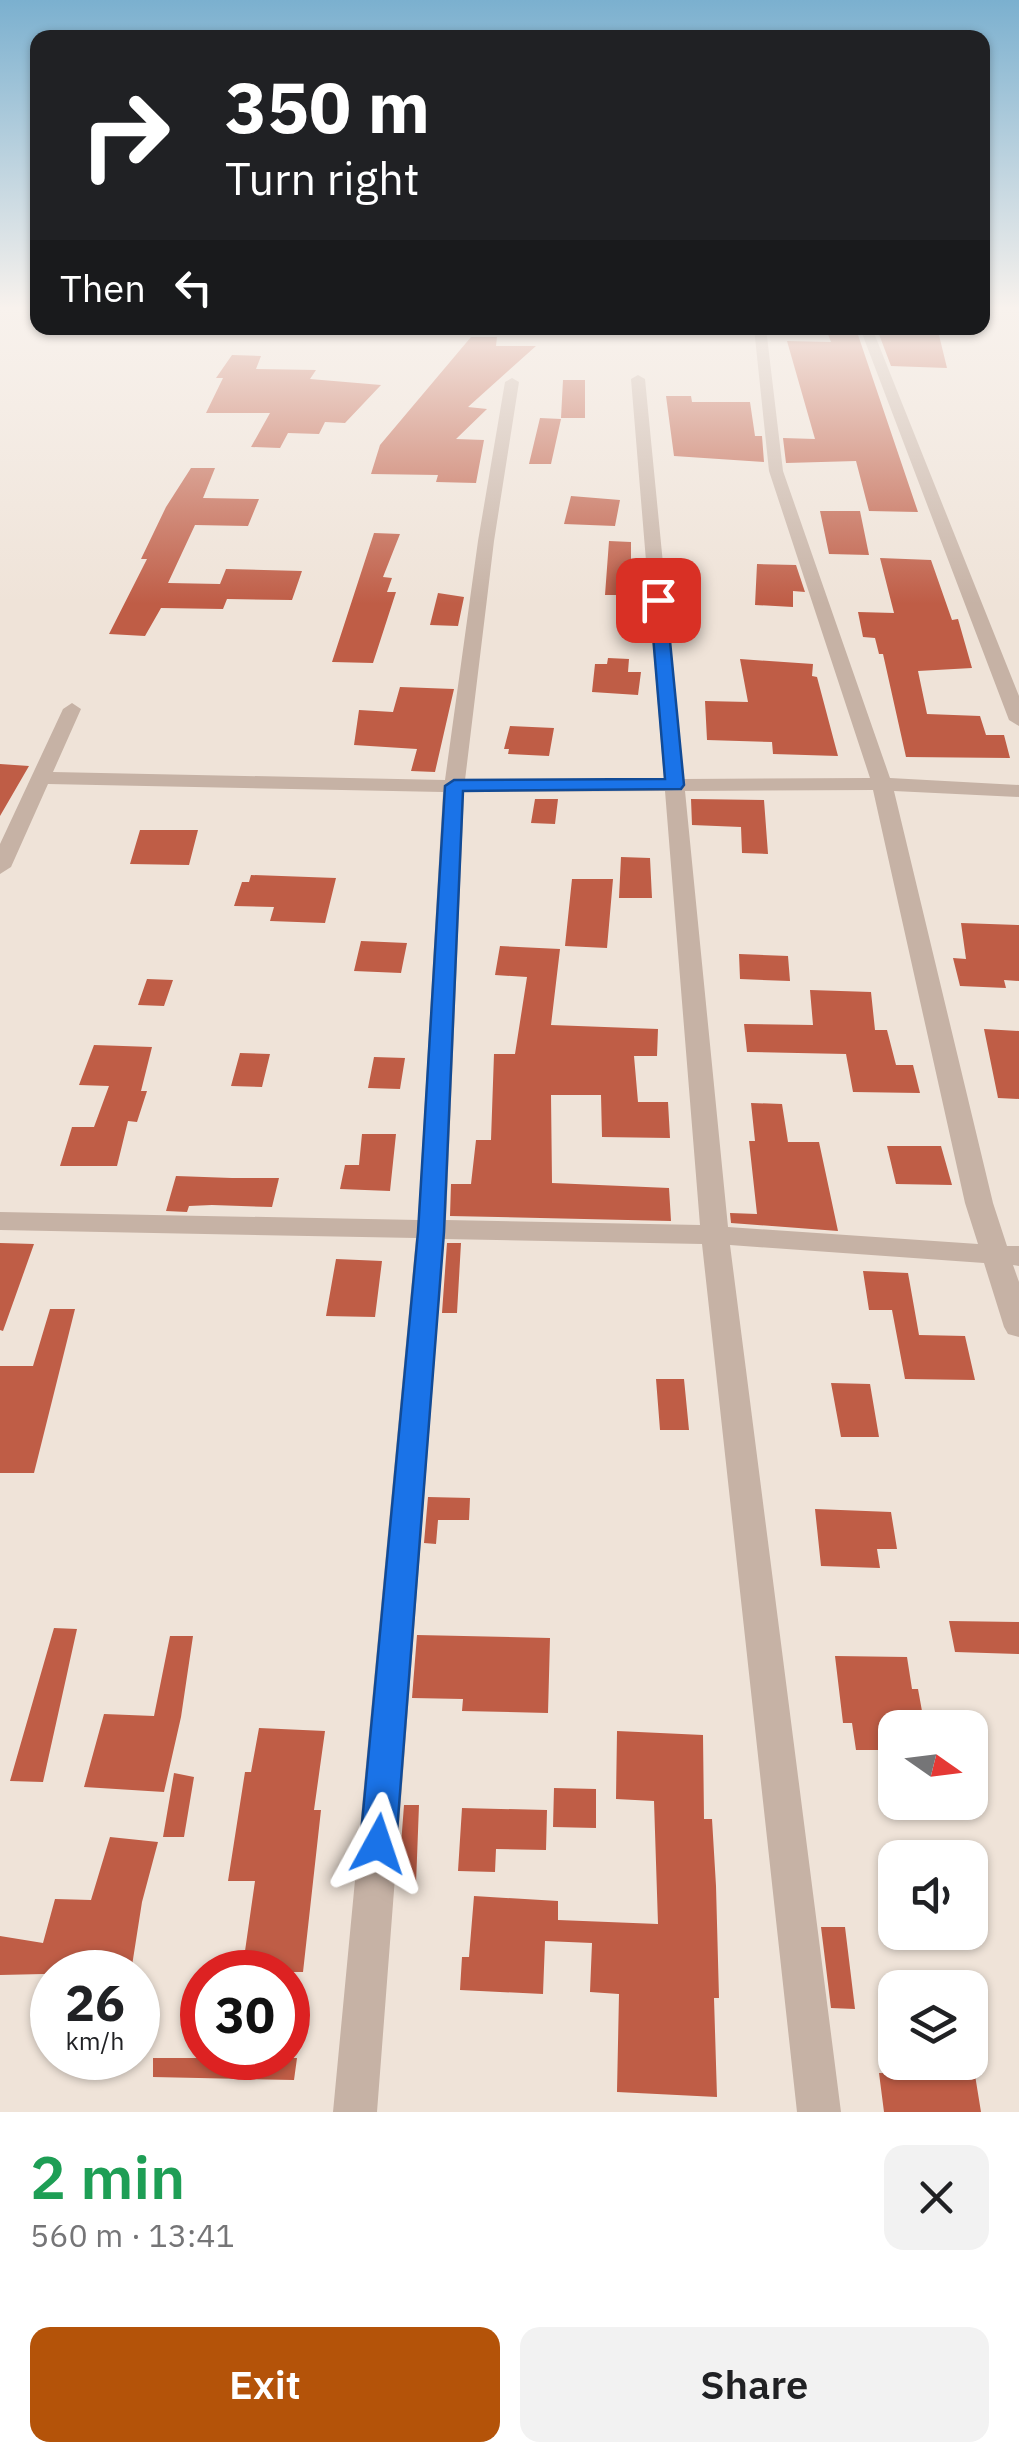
<!DOCTYPE html>
<html lang="en">
<head>
<meta charset="utf-8">
<style>
  body { margin:0; font-family:"IBM Plex Sans",sans-serif; background:#f2f2f2; color:#202124; height:100vh; display:flex; flex-direction:column; font-size:38px; white-space:nowrap }
  * { box-sizing:border-box; margin:0 }
  p { font-size:32px; color:#757577 }
  .icon { flex:none; width:55px; height:55px; fill:none; stroke:currentColor; stroke-width:2; stroke-linecap:round; stroke-linejoin:round }
  .map { position:relative; height:2112px; overflow:hidden }
  .sheet { display:flex; flex-direction:column; background:#fff; flex:1 }
  .sheet>* { flex:none }
  .top-card { position:absolute; left:30px; top:30px; width:960px; height:305px; border-radius:20px; box-shadow:0 2px 8px #0004; background:#202124; color:#fff; overflow:hidden }
  .needle { width:65px; rotate:104deg }
  .fabs { position:absolute; left:878px; top:1710px; display:grid; gap:20px }
  .fabs a { display:grid; place-items:center; width:110px; height:110px; border-radius:20px; background:#fff; box-shadow:0 2px 8px #0004; font-size:50px }
  .speed { position:absolute; left:30px; top:1950px; display:flex; gap:20px; font-size:50px; font-weight:700; text-align:center }
  .speed>* { display:grid; place-content:center; width:130px; height:130px; border-radius:50%; background:#fff; box-shadow:0 2px 8px #0004; line-height:1 }
  .speed small { font-size:25px; font-weight:400 }
  .speed .limit { border:15px solid #d22; background:#fff; color:#111 }
  .pin { position:absolute; display:grid; place-items:center; width:85px; height:85px; color:#fff; margin:-42px; border-radius:20px; box-shadow:0 5px 15px #0006 }
  .me { position:absolute; width:110px; margin:-55px; rotate:5deg; stroke-linejoin:round; filter:drop-shadow(0 0 8px #0008) }
  .turn { display:flex; align-items:center; gap:35px; height:210px; padding:0 30px; font-size:45px }
  .turn .icon { width:130px; height:130px; stroke-width:2.5 }
  .turn b { display:block; font-size:70px; line-height:85px }
  .then { display:flex; align-items:center; height:95px; padding:0 30px; background:#0003; gap:20px; font-size:38px }
  .round { display:grid; place-items:center; flex:none; width:105px; height:105px; border-radius:20px; background:#f2f2f2 }
  .summary { display:flex; align-items:center; justify-content:space-between; height:170px; padding:0 30px }
  h1 { font-size:60px; font-weight:600; line-height:75px; color:#1e9e55 }
  .button { display:flex; gap:20px; margin-top:auto; padding:20px 30px }
  .button a { flex:1; height:115px; border-radius:20px; background:#b45309; color:#fff; font-size:40px; font-weight:600; line-height:115px; text-align:center }
  .button a+a { background:#f2f2f2; color:#202124 }
  .map>svg:first-child { display:block }
</style>
</head>
<body>
<div class="map">
<svg width="1019" height="2112" viewBox="0 0 1019 2112">
  <rect width="100%" height="100%" fill="#efe3d8"/>
  <path fill="#bf5d46" d="M900 328 938 331 947 368 891 366 877 329Z
    M826 329H856L918 512 869 511 856 461 786 463 783 438 815 439 787 341 831 342Z
    M471 337H497L496 346H536L468 407 487 409 456 439 484 440 476 483 436 482 438 475 371 474 380 445Z
    M232 355 261 356 256 369 316 370 310 379 381 385 345 423 325 422 319 434 288 433 280 448 251 447 270 413H206L223 378H216Z
    M563 380H585V418H561Z
    M666 396H691L692 402H750L755 436H762L764 462 674 456Z
    M540 418 561 419 551 464H529Z
    M191 468H215L203 498 259 499 248 526 195 525 168 583 220 584 226 569 302 571 292 600 227 599 223 609 161 608 145 636 109 634 147 559H141L166 507Z
    M571 496 620 500 615 526 564 524Z
    M820 511H860L869 555 829 554Z
    M374 533 400 534 383 577 392 578 387 592H396L373 663 332 662Z
    M609 541 631 542V595H605Z
    M880 558 931 560 952 620 958 619 972 668 918 671 927 714 980 716 986 735H1004L1010 758 906 757 883 654H879L875 638 863 637 858 612 894 613Z
    M757 564 796 565 805 592 793 591V607L755 605Z
    M438 593 464 597 458 626 430 625Z
    M608 658 629 659 628 672H641L638 695 592 692 595 664H607Z
    M740 659 813 664 812 676 817 677 838 756 773 754 772 742 707 740 705 701 748 702Z
    M400 687 454 689 435 772 411 771 417 749 354 745 359 710 393 712Z
    M510 726 554 728 549 756 508 754 509 749H504Z
    M0 764 29 766 0 816Z
    M535 799H558L555 824 531 823Z
    M691 799 764 800 768 854 742 853 741 827 692 825Z
    M140 830H198L189 865 130 864Z
    M621 857 650 858 652 898H619Z
    M251 875 336 878 325 923 270 921 274 907 234 906 242 882H249Z
    M572 879H613L607 948 565 946Z
    M961 923 1019 925V981L1004 980 1006 988 960 986 953 958 966 959Z
    M361 941 407 943 401 973 354 971Z
    M500 946 560 949 551 1025 658 1029 657 1056H634L638 1102H668L670 1138 602 1137 601 1095H551L552 1183 669 1188 671 1221 450 1216 451 1184H471L476 1140H491L494 1054H515L527 977 495 975Z
    M739 954 788 956 790 981 740 979Z
    M147 979 173 980 164 1006 138 1005Z
    M810 990 871 992 875 1030H887L896 1065H913L920 1093 853 1092 846 1054 747 1052 744 1024 813 1025Z
    M984 1029 1019 1031V1099L998 1098Z
    M94 1045 152 1047 141 1091H147L137 1122 128 1121 117 1166H60L72 1127H94L109 1086 79 1085Z
    M240 1053 270 1054 262 1087 231 1086Z
    M374 1057 405 1058 400 1089 368 1088Z
    M751 1103 782 1104 788 1142H819L838 1231 731 1223 730 1213 757 1214 749 1141H755Z
    M362 1134H396L390 1191 340 1189 345 1165H359Z
    M887 1146H941L952 1185 896 1184Z
    M176 1176 232 1178H279L272 1207 212 1205 189 1206 187 1212 166 1211Z
    M0 1243 34 1244 3 1331 0 1330Z
    M447 1243H461L457 1313H442Z
    M336 1259 382 1261 375 1317 326 1316Z
    M863 1271 908 1273 919 1335 965 1336 975 1380 905 1379 892 1310H869Z
    M50 1309H75L34 1473H0V1366H33Z
    M656 1379H684L689 1430H660Z
    M831 1383 870 1384 879 1437H841Z
    M428 1497 470 1498 469 1520H438L436 1544 424 1543Z
    M815 1509 891 1512 897 1549H877L880 1568 821 1566Z
    M949 1621 1019 1622V1654L955 1652Z
    M54 1628 77 1629 43 1782 10 1781Z
    M417 1635 550 1638 548 1713 462 1711 463 1699 412 1698Z
    M170 1636H193L181 1717 164 1792 84 1787 104 1714 154 1716Z
    M835 1656 907 1657 912 1689H918L924 1722 895 1721V1750H856L852 1723H843Z
    M259 1728 325 1731 314 1810H321L303 1972H242L255 1881H228L245 1772H251Z
    M617 1731 703 1735 704 1819H712L716 1886 719 1998H714L717 2097 617 2092 619 1994 590 1992 592 1943 545 1941 543 1994 460 1990 462 1957H469L474 1896 558 1901V1920L658 1924 654 1801 616 1799Z
    M174 1773 194 1777 184 1837H163Z
    M554 1788 596 1789V1828L553 1827Z
    M404 1805H419L416 1884H398Z
    M462 1808 547 1810 546 1850 496 1849 495 1872 458 1871Z
    M110 1837 158 1842 142 1902 131 1972 0 1975V1936L43 1943 55 1899 91 1900Z
    M821 1927H845L855 2009 831 2008Z
    M153 2058H297L294 2080 153 2077Z
    M879 2073 975 2075 981 2112H884Z"/>
  <g fill="none" stroke-linecap="round" stroke-linejoin="round">
    <path fill="#c6b2a5" fill-rule="evenodd" d="M754 328H766L783 471 890 778 1019 785V797L894 791 993 1203 1007 1246H1019V1266L1013 1265 1019 1282V1337L1008 1334 1004 1327 984 1263 730 1245 841 2112H797L702 1244 444 1239 377 2112H333L416 1238 0 1230V1212L418 1220 443 792 48 784 11 867 0 874V844L63 709 72 703 81 709 53 772 445 780 478 541 505 382 512 378 519 382 494 541 465 780 664 779 631 379 638 375 645 379 684 779 870 778 769 471ZM873 790 965 1203 978 1244 728 1227 685 791ZM665 791 700 1225 446 1220 464 792Z
      M860 328H872L1019 696V726L1009 720Z"/>
  </g>
  <linearGradient id="sky" x2="0" y2="1"><stop stop-color="#7bb0cf"/><stop offset="0.51" stop-color="#f8f2ed"/><stop offset="1" stop-color="#f8f2ed" stop-opacity="0"/></linearGradient>
  <rect width="1019" height="604" fill="url(#sky)"/>
  <path fill="#1a73e8" stroke="#114b97" stroke-width="2.5" d="M658 595 666 600 684 785 681 789 463 791 444 1232 396 1844 390 1855 378 1860 366 1855 360 1844 418 1232 445 786 454 780 665 779 650 600Z"/>
</svg>
<div class="fabs">
<a><svg class="needle" viewBox="-14 -14 28 28"><path d="M0-13l5 13h-10z" fill="#e53935"/><path d="M0 13l5-13h-10z" fill="#757577"/></svg></a>
<a><svg class="icon" aria-label="sound" viewBox="0 0 24 24"><path d="M4 9h4l5-4v14l-5-4H4zM17 9q2 3 0 6"/></svg></a>
<a><svg class="icon" aria-label="layers" viewBox="0 0 24 24"><path d="M12 4l9 5-9 5-9-5zM3 14l9 5 9-5"/></svg></a>
</div>
<div class="speed"><div>26<small>km/h</small></div><div class="limit">30</div></div>
<div class="pin" style="left:658px;top:600px;background:#d93025"><svg class="icon" aria-label="arrive" viewBox="0 0 24 24"><path d="M6 21V4h12l-3 4 3 4H6"/></svg></div>
<svg class="me" style="left:378px;top:1844px" viewBox="-20 -20 40 40"><path d="M0-17L14 15 0 8-14 15z" fill="#1a73e8" stroke="#fff" stroke-width="4"/></svg>
<div class="top-card">
<div class="turn"><svg class="icon" aria-label="right" viewBox="0 0 24 24"><path d="M7 20v-9h11M14 6l5 5-5 5"/></svg><div><b>350 m</b>Turn right</div></div>
<div class="then">Then<svg class="icon" aria-label="left" viewBox="0 0 24 24"><path d="M17 20v-9H6M10 6l-5 5 5 5"/></svg></div>
</div>
</div>
<section class="sheet">
<div class="summary"><div><h1>2 min</h1><p>560 m · 13:41</p></div><a class="round"><svg class="icon" aria-label="close" viewBox="0 0 24 24"><path d="M6 6l12 12M18 6L6 18"/></svg></a></div>
<div class="button"><a>Exit</a><a>Share</a></div>
</section>
</body>
</html>
